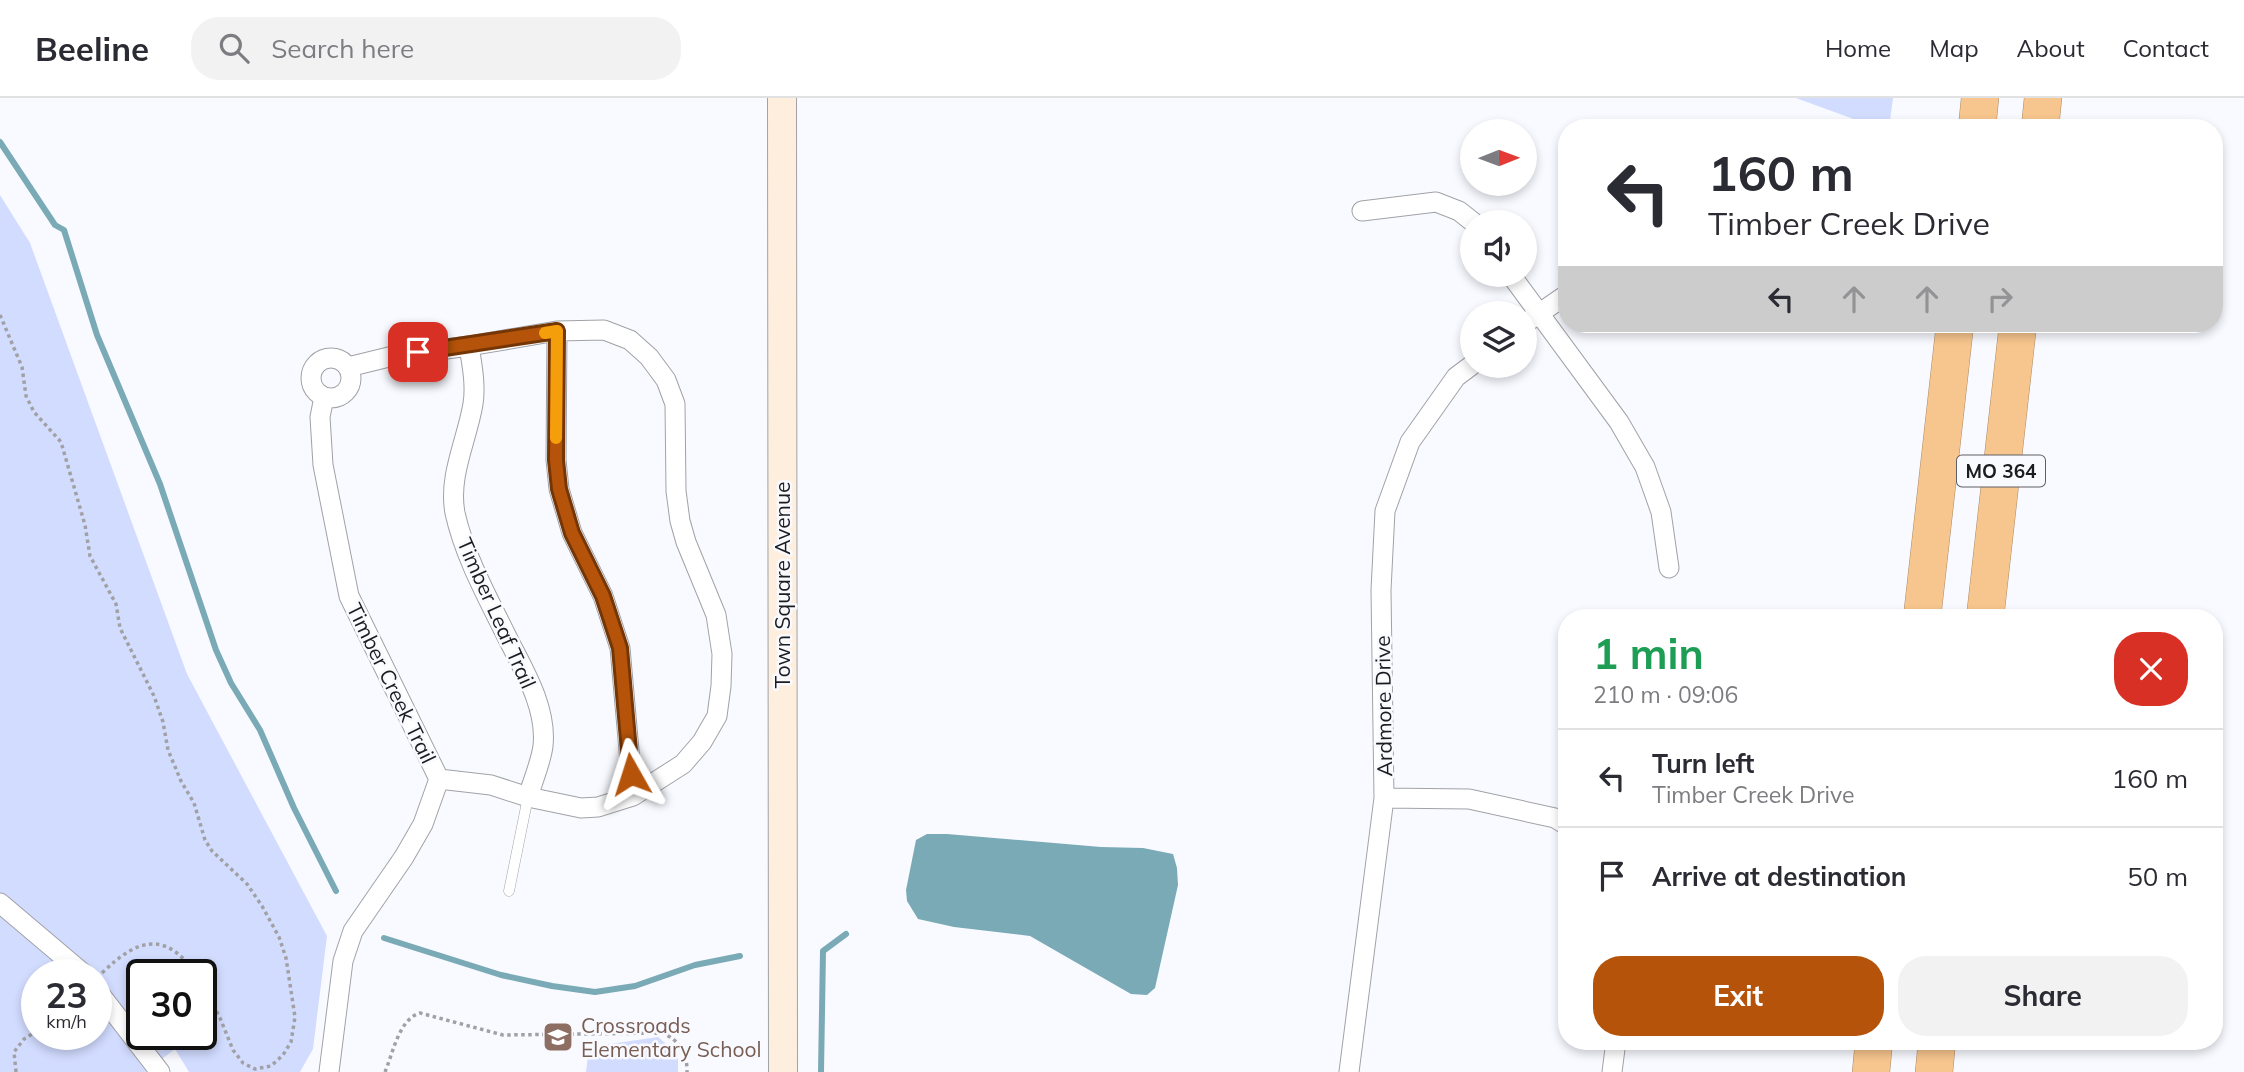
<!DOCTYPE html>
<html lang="en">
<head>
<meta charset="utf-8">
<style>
  body { margin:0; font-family:Mulish,sans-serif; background:#f2f2f3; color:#2b2b33; height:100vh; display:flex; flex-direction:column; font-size:26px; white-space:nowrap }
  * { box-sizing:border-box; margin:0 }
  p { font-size:23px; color:#7c7c81 }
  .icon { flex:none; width:38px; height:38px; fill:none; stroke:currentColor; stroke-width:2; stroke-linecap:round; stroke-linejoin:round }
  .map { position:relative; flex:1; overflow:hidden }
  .side { position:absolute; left:1558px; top:511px; width:665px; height:441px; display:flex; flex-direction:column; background:#fff; border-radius:28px; box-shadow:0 4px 10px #0003 }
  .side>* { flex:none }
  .hud { position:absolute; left:1558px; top:21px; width:665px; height:214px; border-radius:28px; box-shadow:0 4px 10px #0003; background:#fff; color:#2b2b33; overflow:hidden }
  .needle { width:46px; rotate:89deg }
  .buttons { position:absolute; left:1460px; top:21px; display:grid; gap:14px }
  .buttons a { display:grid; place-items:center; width:77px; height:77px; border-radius:50%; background:#fff; box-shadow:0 4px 10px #0003; font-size:35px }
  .speed { position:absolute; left:21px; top:861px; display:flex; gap:14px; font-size:35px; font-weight:700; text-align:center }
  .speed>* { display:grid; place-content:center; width:91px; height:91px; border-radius:50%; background:#fff; box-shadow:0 4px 10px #0003; line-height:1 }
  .speed small { font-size:18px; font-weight:400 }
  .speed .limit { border:4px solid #111; border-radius:10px; background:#fff; color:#111 }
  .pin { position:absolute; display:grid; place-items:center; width:60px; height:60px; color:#fff; margin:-30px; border-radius:14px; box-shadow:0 4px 10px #0006 }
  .me { position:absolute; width:77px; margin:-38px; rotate:354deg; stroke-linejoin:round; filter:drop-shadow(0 0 5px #0008) }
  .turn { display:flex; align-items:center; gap:24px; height:147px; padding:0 35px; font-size:32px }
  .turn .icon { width:91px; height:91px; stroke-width:2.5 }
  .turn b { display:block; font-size:49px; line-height:60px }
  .lanes { display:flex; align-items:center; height:66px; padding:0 35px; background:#0003; justify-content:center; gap:35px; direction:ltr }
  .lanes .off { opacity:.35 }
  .round { display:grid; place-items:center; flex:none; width:74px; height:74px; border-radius:28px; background:#f2f2f3 }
  .summary { display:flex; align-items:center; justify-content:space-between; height:119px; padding:0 35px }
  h1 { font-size:42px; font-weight:700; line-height:52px; color:#1e9e55 }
  .action { display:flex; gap:14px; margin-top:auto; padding:14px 35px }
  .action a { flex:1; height:80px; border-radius:28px; background:#b45309; color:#fff; font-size:28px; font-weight:700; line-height:80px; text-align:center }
  .action a+a { background:#f2f2f3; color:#2b2b33 }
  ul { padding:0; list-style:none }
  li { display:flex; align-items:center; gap:21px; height:98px; padding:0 35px; border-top:2px solid #e1e1e2 }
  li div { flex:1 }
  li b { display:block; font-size:26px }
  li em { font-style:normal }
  header { display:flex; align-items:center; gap:42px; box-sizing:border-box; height:98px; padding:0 35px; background:#fff; border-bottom:2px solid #e1e1e2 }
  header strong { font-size:33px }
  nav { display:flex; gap:38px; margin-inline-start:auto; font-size:24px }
  .search { width:490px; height:63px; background:#f2f2f3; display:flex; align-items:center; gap:18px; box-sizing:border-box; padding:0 24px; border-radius:28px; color:#7c7c81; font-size:26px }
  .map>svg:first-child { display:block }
</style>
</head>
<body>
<header>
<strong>Beeline</strong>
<div class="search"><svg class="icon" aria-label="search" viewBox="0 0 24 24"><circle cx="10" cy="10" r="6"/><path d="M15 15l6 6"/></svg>Search here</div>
<nav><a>Home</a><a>Map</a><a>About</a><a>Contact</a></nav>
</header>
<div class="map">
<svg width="2244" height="974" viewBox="0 0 2244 974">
  <rect width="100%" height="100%" fill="#f9faff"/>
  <path fill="#d2dcff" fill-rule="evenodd" d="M1796 0H1893L1889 30H1878Z
    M0 97 30 145 187 576 327 838 313 951 300 974H189L175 951 145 974H0ZM37 877H96V936H37ZM142 877H201V936H142Z
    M658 939 678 956V974H586L589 949Z"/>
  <path fill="#7aaab6" d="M927 736H947L1101 749 1143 750 1173 756 1177 770 1178 787 1155 890 1147 897 1131 896 1030 838 954 829 918 821 907 803 906 792 916 742Z"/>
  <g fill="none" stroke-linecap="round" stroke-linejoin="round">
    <path stroke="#7aaab6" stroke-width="6" d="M0 44 55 127 64 132 97 237 160 386 216 552 231 585 260 632 294 710 336 793
      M384 840 501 877 552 888 595 894 635 888 695 867 740 858
      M821 974 823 853 846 836"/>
    <g stroke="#a0a2a7" stroke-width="11">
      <path id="lane" d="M509 793 528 699"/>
    </g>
    <g stroke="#a0a2a7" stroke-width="21">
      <path id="street" d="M1362 113 1436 104 1459 113 1473 124
        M1511 177 1619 324 1645 369 1661 414 1669 470
        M1524 226 1566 197
        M557 233 556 362 559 391 572 435 603 498 620 550 633 698
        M469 248C472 267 476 287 473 306 467 342 448 378 455 415 465 460 489 502 509 543 525 574 547 611 543 648 541 664 533 682 528 699
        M311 280a20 20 0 1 1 40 0a20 20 0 1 1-40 0Z
        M348 269 393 258 469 248 557 233 604 232 630 242 649 259 666 282 675 306 676 393 680 423 686 444 716 517 722 556 721 588 717 618 702 644 683 666 633 698 598 709 581 710 528 699 491 687 439 681
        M324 299 320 319 323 367 349 498 439 681 423 726 404 759 353 833 343 863 329 974
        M1384 700 1469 701 1555 720 1566 727
        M0 805 85 877
        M96 891 160 974
        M1349 974 1384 700 1381 492 1385 413 1410 344 1456 279 1472 267
        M1612 974 1616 943"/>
    </g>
    <g stroke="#a0a2a7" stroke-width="30">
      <path id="secondary" d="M782 0 783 974"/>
    </g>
    <g stroke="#aa8a67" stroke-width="38">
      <path id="highway" d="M1977 30 1980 0
        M2040 30 2043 0
        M1922 520 1955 226
        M1985 520 2018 226
        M1871 974 1874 943
        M1934 974 1937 943"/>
    </g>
    <path stroke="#a1a1a5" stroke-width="3.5" stroke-dasharray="3.5 3.5" stroke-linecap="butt" d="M0 217 22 269 26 298 34 314 61 344 85 427 90 458 116 506 120 530 154 598 163 624 168 652 181 683 194 705 205 742 212 753 247 786 262 808 279 839 286 860 295 919 291 944 283 957 271 968 255 971 243 965 233 952 220 920 201 883
      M102 875C138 840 165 832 197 877
      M16 974 14 954 24 941 37 933
      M385 974C393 955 399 921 420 915L503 937 663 935C681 944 687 955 687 974"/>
    <use href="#lane" stroke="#fff" stroke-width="10"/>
    <use href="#street" stroke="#fff" stroke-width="19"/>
    <use href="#secondary" stroke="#fdeedd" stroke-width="28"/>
    <use href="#highway" stroke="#f7c68e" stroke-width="37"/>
  </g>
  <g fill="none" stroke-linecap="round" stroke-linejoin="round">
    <g stroke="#753606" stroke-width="18">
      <path id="route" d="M418 254 557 233 556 362 559 391 572 435 603 498 620 550 631 676"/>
    </g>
    <use href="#route" stroke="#b45309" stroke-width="12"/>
    <path stroke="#f59e0b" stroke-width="12" d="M545 235 557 233 556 340"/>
  </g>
  <defs>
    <g id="school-square" transform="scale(1.575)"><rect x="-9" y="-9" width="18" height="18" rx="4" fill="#8d6e63" stroke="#f9faff"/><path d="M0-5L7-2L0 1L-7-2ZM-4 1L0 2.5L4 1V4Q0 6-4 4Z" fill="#fff"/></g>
  </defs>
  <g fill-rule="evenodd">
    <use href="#school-square" x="558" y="939"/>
  </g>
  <g text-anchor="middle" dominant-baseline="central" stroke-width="5" stroke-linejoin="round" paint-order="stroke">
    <rect fill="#f9faff" stroke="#5e5f62" stroke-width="2" x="1957" y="357.5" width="88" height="31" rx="5"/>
    <g font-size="19" font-weight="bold" fill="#1c1c1e">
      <text x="2001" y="373">MO 364</text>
    </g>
    <g font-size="21" fill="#1c1c1e" stroke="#f9faff">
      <text transform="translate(782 487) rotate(-90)">Town Square Avenue</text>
      <text transform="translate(497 515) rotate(66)">Timber Leaf Trail</text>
      <text transform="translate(392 585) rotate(64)">Timber Creek Trail</text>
      <text transform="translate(1383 608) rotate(-91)">Ardmore Drive</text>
    </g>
    <g font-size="21" fill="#785e54" stroke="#f9faff" text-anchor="start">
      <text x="581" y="927">Crossroads<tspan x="581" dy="24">Elementary School</tspan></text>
    </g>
  </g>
</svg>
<div class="buttons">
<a><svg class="needle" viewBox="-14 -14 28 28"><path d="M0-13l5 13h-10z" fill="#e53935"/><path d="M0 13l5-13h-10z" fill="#7c7c81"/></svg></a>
<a><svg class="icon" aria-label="sound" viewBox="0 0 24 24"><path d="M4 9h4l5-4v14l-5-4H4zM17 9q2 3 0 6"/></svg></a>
<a><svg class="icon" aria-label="layers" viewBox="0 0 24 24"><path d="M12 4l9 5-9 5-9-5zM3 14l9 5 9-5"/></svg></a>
</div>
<div class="speed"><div>23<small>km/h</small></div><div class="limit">30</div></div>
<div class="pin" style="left:418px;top:254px;background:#d93025"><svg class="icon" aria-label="arrive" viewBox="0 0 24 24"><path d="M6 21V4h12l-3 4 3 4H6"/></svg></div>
<svg class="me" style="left:631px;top:676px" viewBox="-20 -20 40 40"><path d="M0-17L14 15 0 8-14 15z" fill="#b45309" stroke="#fff" stroke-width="4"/></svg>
<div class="hud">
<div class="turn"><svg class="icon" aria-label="left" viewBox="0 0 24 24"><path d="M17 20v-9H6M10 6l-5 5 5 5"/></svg><div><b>160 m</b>Timber Creek Drive</div></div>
<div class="lanes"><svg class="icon" aria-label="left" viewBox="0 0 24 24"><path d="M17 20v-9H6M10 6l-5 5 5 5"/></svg><svg class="icon off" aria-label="ahead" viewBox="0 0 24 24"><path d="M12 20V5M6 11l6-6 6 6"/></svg><svg class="icon off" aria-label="ahead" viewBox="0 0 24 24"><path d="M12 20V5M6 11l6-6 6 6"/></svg><svg class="icon off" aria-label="right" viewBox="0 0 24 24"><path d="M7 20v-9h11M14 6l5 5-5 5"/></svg></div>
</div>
<section class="side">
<div class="summary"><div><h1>1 min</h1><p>210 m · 09:06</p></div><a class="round" style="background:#d93025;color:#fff"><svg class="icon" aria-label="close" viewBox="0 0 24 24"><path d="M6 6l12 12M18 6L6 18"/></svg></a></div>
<ul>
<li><svg class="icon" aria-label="left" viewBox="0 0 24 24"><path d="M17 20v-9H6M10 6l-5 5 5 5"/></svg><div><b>Turn left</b><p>Timber Creek Drive</p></div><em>160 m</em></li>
<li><svg class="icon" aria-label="arrive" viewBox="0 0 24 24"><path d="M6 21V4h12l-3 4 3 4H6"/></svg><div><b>Arrive at destination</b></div><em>50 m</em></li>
</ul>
<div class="action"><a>Exit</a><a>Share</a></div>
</section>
</div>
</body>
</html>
